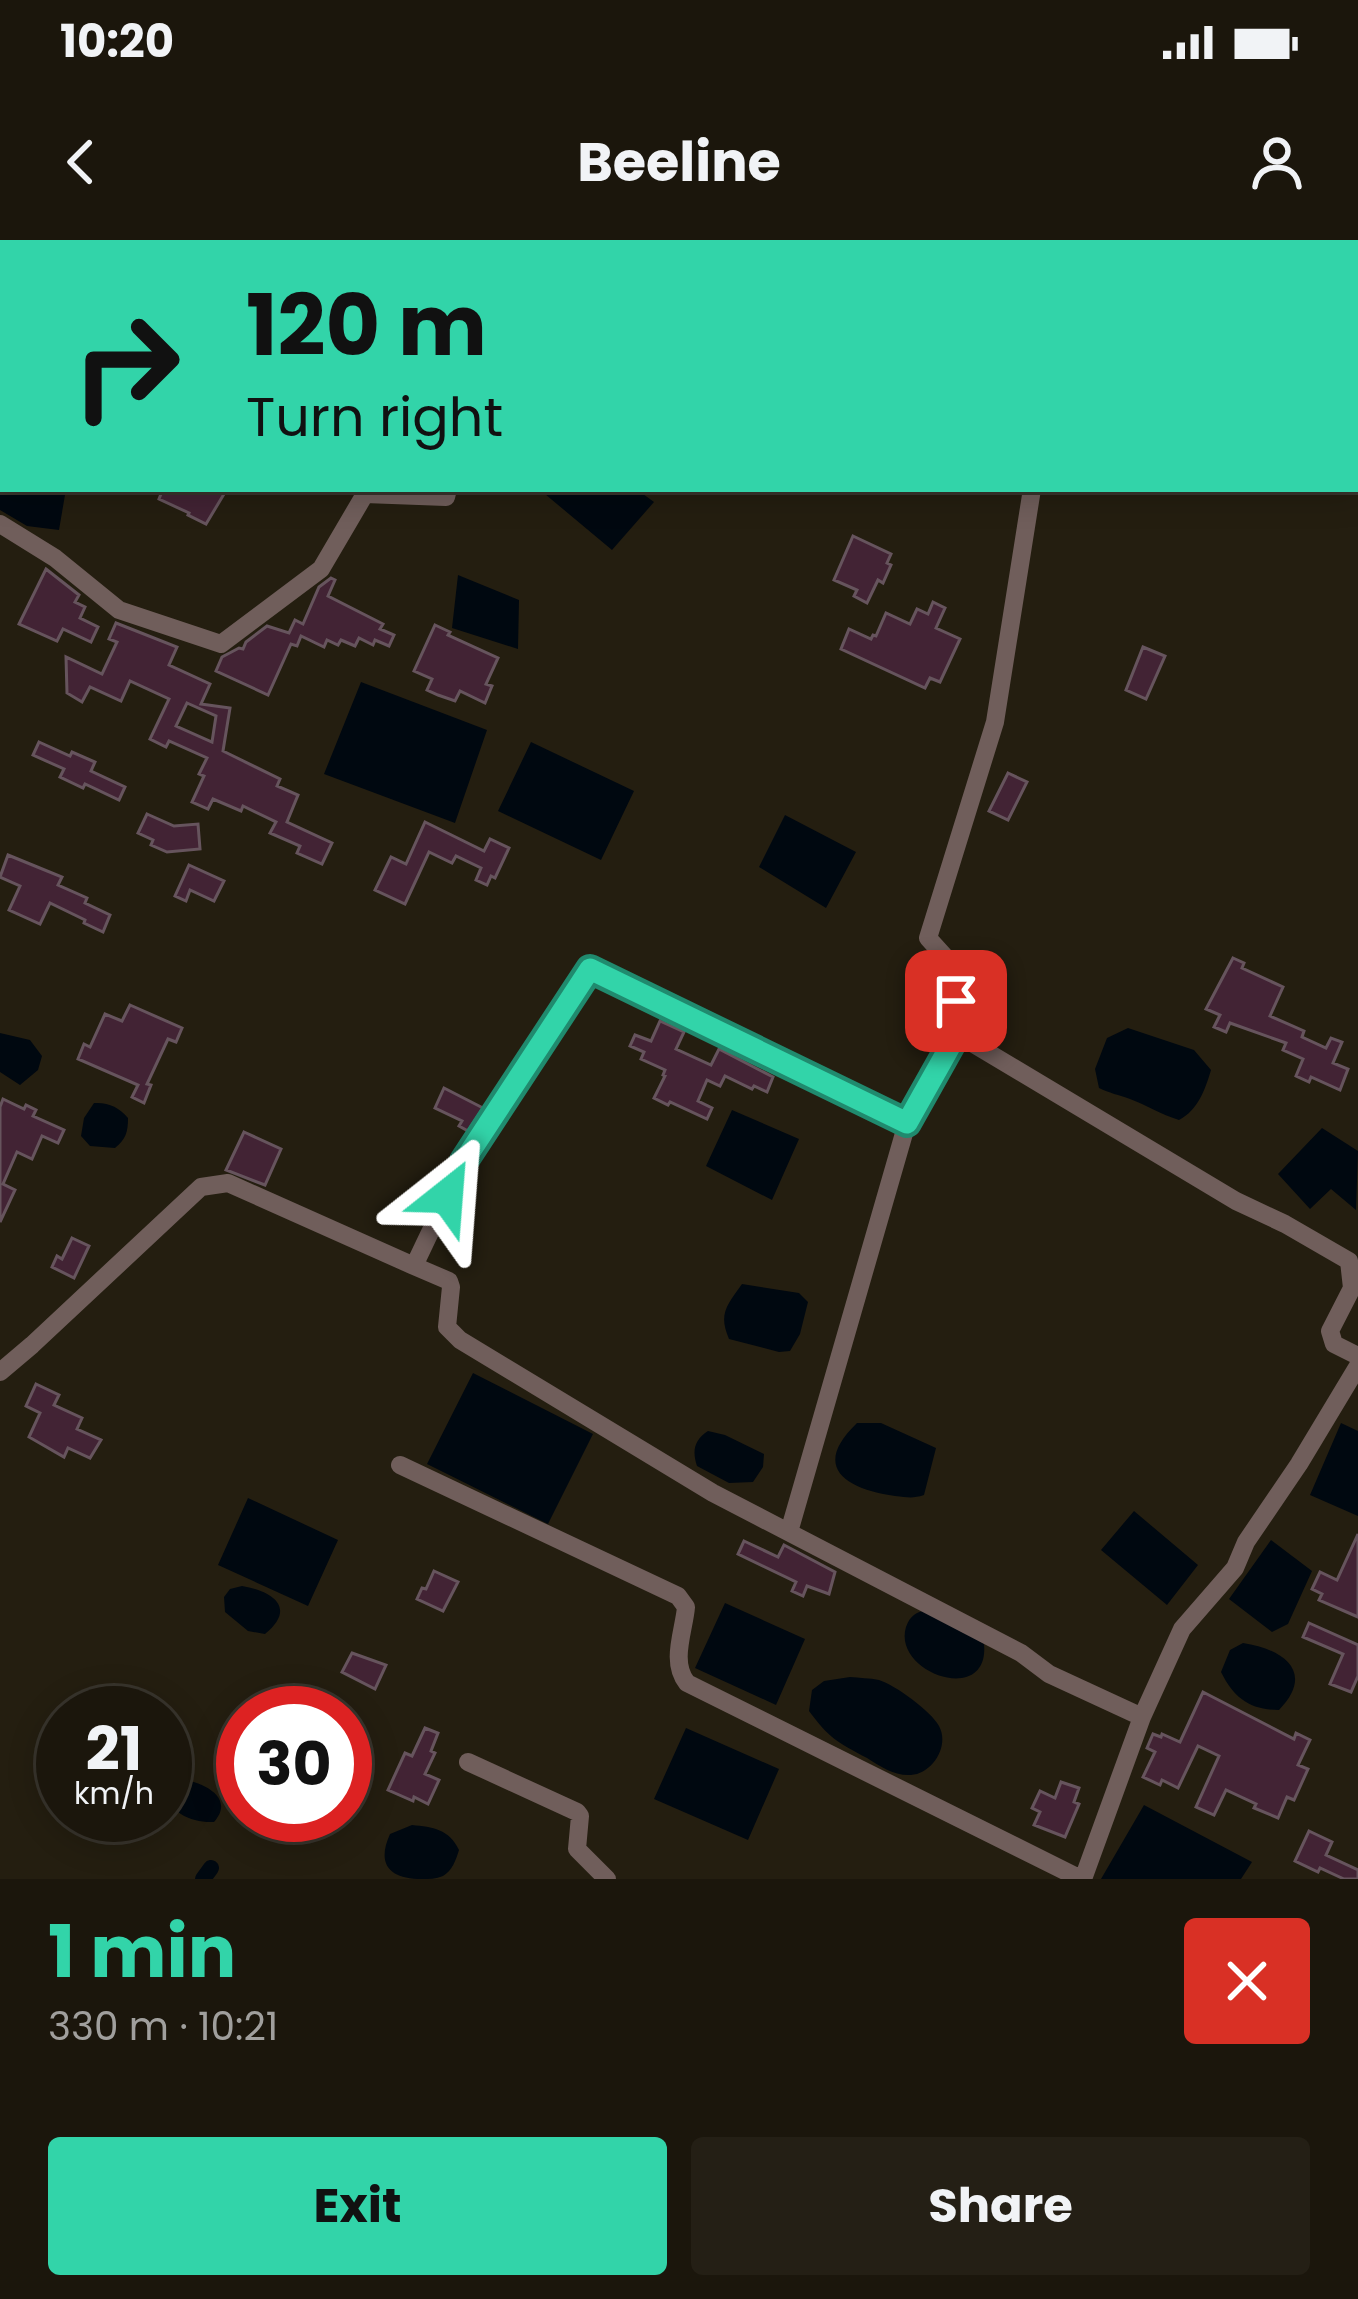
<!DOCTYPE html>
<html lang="en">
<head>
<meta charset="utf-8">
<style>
  body { margin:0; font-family:Poppins,sans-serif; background:#241f15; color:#f1f3f6; height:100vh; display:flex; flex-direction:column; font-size:45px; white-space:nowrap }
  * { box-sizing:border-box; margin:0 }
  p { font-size:39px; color:#a09f9d }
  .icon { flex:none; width:66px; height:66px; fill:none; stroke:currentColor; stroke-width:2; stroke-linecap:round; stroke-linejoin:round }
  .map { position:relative; height:1639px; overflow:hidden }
  .side { display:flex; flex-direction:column; background:#1b160c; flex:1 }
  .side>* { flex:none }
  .top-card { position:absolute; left:0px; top:0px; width:1359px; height:252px; box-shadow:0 6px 30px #0003,0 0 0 3px #39352d; background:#32d4a9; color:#111; overflow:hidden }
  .speed { position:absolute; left:36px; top:1446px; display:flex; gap:24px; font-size:60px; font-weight:700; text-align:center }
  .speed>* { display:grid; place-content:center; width:156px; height:156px; border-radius:50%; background:#1b160c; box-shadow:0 6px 30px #0003,0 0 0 3px #39352d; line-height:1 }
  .speed small { font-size:30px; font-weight:400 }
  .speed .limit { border:18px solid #d22; background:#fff; color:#111 }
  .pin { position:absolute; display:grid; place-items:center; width:102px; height:102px; color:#fff; margin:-51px; border-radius:24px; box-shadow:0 6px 18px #0006 }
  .me { position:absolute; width:132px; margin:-66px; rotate:28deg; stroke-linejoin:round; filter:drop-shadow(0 0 9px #0008) }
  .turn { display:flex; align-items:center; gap:42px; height:252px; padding:0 48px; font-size:54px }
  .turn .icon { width:156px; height:156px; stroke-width:2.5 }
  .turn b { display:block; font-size:84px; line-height:102px }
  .round { display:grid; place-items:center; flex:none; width:126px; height:126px; border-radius:12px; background:#241f15 }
  .head { display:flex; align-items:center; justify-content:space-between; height:204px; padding:0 48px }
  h1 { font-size:72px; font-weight:700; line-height:90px; color:#32d4a9 }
  .button { display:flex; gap:24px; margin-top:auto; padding:24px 48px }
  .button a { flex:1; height:138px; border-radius:12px; background:#32d4a9; color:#111; font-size:48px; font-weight:700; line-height:138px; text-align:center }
  .button a+a { background:#241f15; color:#f1f3f6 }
  .status { display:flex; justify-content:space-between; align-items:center; height:84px; padding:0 60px; background:#1b160c; direction:ltr }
  .status svg { height:33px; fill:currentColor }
  header { display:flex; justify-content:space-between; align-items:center; height:156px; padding:0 48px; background:#1b160c; font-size:54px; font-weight:700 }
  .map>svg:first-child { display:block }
</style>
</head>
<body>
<div class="status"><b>10:20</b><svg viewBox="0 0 49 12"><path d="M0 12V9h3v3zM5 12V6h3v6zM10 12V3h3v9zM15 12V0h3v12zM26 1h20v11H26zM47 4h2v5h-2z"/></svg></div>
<header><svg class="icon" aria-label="back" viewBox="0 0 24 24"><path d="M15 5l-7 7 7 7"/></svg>Beeline<svg class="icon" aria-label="person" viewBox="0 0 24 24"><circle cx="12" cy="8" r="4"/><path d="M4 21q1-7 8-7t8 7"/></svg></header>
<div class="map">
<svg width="1358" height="1639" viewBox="0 0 1358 1639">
  <rect width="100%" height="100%" fill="#241e10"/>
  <path fill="#000810" d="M0 186H3V249H66L59 290 27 286 0 270Z
    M539 249H636L654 262 612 310Z
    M458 335 519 360 518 409 452 388Z
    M361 442 487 490 455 583 324 534Z
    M531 502 634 551 601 620 498 571Z
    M785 575 856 612 826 668 759 627Z
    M1128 788 1194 810 1211 830C1205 850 1198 870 1179 880 1159 874 1147 865 1130 859 1119 855 1109 853 1099 848L1095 829 1107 798Z
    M0 793 30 800 42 816 38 830 20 845 0 832Z
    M94 863C108 862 119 867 128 878 128 892 126 899 115 908L90 906 81 896 84 878Z
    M732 870 799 899 772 960 706 926Z
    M1322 888 1358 911 1356 970 1331 949 1310 969 1278 934Z
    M742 1044 799 1053 808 1062 800 1094 790 1111 779 1112 729 1099C718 1074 727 1065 742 1044Z
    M473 1133 593 1194 548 1284 427 1224Z
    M857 1183H881L936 1208 924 1255C912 1259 907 1257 895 1256 847 1249 810 1228 857 1183Z
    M1341 1183 1358 1191V1276L1310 1255Z
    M708 1191 725 1195 764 1214 763 1227 753 1242 729 1243 697 1226C692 1211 694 1200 708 1191Z
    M248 1258 338 1300 308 1366 218 1325Z
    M1134 1271 1198 1325 1167 1365 1101 1310Z
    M1271 1300 1312 1331 1288 1384 1272 1392 1229 1359Z
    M242 1346C273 1351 297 1368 265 1394L248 1391 225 1372 224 1357 230 1349Z
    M725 1363 805 1399 776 1465 695 1428Z
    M927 1370 984 1404C990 1467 892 1433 906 1387 910 1375 917 1372 927 1370Z
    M1243 1403C1283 1409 1316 1432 1279 1470 1250 1470 1234 1458 1221 1432L1230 1410Z
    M850 1437C859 1438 870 1438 879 1440 895 1445 931 1471 939 1486 950 1506 932 1534 911 1535 894 1536 880 1526 867 1518 837 1502 829 1498 809 1471L812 1450 824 1441Z
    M686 1488 779 1529 748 1600 654 1559Z
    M176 1539C199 1540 237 1556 214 1582 192 1583 167 1573 166 1548Z
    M1144 1565 1252 1622 1241 1639H1101Z
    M412 1585C433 1587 449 1589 459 1610 456 1620 452 1631 443 1636 436 1639 429 1639 422 1639 390 1639 376 1625 390 1594Z"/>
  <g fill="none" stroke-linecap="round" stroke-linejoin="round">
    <path stroke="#000810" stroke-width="16" d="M203 1639 211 1628"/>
  </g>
  <path fill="#422334" stroke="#66545d" stroke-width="3" fill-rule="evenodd" d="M163 249H227L206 284 188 275 189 273 159 259Z
    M853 296 891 314 887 323 891 325 883 343 878 340 867 363 854 356 857 350 834 340Z
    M46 329 79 355 75 362 85 367 80 378 98 387 91 402 63 389 57 401 19 384Z
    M331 338 335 340 328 356 383 384 380 389 394 395 389 406 375 400 373 405 359 398 355 406 341 400 338 405 327 400 324 407 301 396 297 406 291 404 268 455 216 431 222 417 239 408 243 409 246 402 267 386 289 393 295 380 303 384 319 347Z
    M933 362 945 368 936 388 960 399 940 442 930 438 925 448 841 409 849 389 871 399 873 395 876 396 886 373 910 384 917 369 928 374Z
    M116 383 177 407 169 425 210 444 201 464 230 468 223 511 280 539 277 546 298 555 287 582 332 603 322 624 297 613 300 606 270 593 276 582 243 566 241 571 213 559 208 569 192 562 204 536 199 534 207 518 169 501 166 507 150 499 169 459 130 441 121 461 90 447 82 462 67 453 66 417 102 434 117 402 109 399ZM187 463 216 476 212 502 176 486Z
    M435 385 450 392 448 395 498 418 486 444 492 446 485 463 460 451 455 461 438 455 427 450 432 439 414 431Z
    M1143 407 1165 416 1146 459 1126 450Z
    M39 502 70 516 72 512 95 522 91 531 125 547 119 560 85 544 83 548 60 537 64 529 33 515Z
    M1008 533 1027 542 1008 580 989 571Z
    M147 574 174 586 198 584 200 609 167 612 151 605 153 600 138 593Z
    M425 582 484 611 490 599 509 608 495 638 491 636 487 645 476 640 481 628 456 616 452 623 429 612 405 664 375 650 391 617 406 624Z
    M8 615 62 637 58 645 87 658 85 663 110 675 103 692 84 683 85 680 50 663 40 684 9 670 20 646 0 637Z
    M189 625 224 641 214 661 190 650 186 661 175 656Z
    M1233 718 1244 723 1242 728 1283 747 1270 776 1304 791 1302 797 1326 808 1331 798 1342 802 1333 823 1348 829 1340 850 1311 837 1309 842 1296 836 1303 819 1283 810 1286 803 1230 783 1226 792 1214 787 1220 775 1206 769Z
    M130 765 182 788 176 802 168 799 147 844 151 845 144 863 132 857 138 845 78 819 84 804 90 807 105 774 122 781Z
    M660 781 684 792 676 809 711 825 719 809 773 837 767 852 754 846 752 849 725 836 720 846 707 840 698 861 712 868 707 879 670 862 668 865 654 858 665 836 663 835 665 830 641 819 644 812 630 806 635 795 651 801Z
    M444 848 483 868 468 891 459 886 462 881 435 868Z
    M3 859 24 869 26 865 36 870 33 876 64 890 58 903 42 896 32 919 17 912 3 944 15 950 0 982V867Z
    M244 892 281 909 265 945 226 930Z
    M72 998 89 1006 74 1038 52 1027 57 1016 62 1019Z
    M36 1144 59 1155 54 1165 82 1178 77 1189 101 1200 90 1218 68 1208 64 1217 29 1197 40 1173 26 1166Z
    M1358 1294V1377L1319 1360 1322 1354 1312 1349 1320 1332 1337 1340Z
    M744 1301 778 1317 784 1305 835 1332 829 1354 807 1346 803 1356 792 1351 796 1342 738 1314Z
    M434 1331 458 1342 443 1371 417 1359 422 1348 426 1349Z
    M1309 1383 1358 1405V1436L1351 1452 1330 1444 1343 1414 1303 1397Z
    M352 1413 386 1425 375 1449 342 1432Z
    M1203 1452 1294 1499 1296 1493 1310 1500 1298 1525 1308 1529 1294 1560 1287 1557 1278 1578 1254 1568 1256 1564 1226 1550 1214 1575 1196 1567 1219 1516 1198 1506 1178 1548 1162 1540 1160 1545 1143 1537 1155 1512 1147 1508 1153 1494 1161 1497 1162 1494 1180 1502Z
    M425 1488 438 1493 431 1511 435 1513 425 1534 439 1540 428 1564 414 1557 413 1561 388 1550 405 1513 412 1516Z
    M1061 1542 1079 1548 1074 1562 1079 1564 1065 1597 1034 1585 1040 1572 1032 1568 1040 1551 1055 1558Z
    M1309 1591 1332 1602 1326 1615 1358 1630V1639H1344L1320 1628 1318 1632 1295 1621Z"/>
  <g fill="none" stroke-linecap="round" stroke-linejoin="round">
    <path stroke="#705e5b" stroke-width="18" d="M42 3 43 0
      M1138 3 1139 0
      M0 103 3 96
      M1032 249 995 482 928 698 956 729 957 794 1236 961 1285 984 1349 1021 1352 1048 1330 1091 1334 1104 1358 1116
      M0 284 55 318 119 370 221 404 321 329 365 254 446 257 448 249
      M907 883 591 729 464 921 414 1026 449 1041 451 1047 447 1087 460 1100 713 1253 1021 1413 1049 1434 1142 1477
      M0 1132 32 1105 201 947 228 943 414 1026
      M400 1225 678 1356 686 1367C684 1391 670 1422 687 1443L1081 1639
      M789 1292 907 883 957 794
      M468 1522 577 1572 580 1576 577 1609 607 1639
      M1083 1639 1142 1477 1182 1389 1235 1328 1246 1302 1299 1224 1358 1126"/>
  </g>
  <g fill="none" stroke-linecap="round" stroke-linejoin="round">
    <g stroke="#208a6e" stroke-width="30">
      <path id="route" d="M447 956 464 921 590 729 907 883 957 794 956 761"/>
    </g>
    <use href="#route" stroke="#32d4a9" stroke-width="21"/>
  </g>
</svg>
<div class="speed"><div>21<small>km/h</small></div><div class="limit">30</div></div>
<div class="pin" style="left:956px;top:761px;background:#d93025"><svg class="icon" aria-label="arrive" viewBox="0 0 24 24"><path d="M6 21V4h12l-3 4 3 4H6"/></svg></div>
<svg class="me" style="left:447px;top:956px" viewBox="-20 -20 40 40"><path d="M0-17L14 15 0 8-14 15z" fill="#32d4a9" stroke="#fff" stroke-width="4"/></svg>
<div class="top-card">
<div class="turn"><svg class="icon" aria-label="right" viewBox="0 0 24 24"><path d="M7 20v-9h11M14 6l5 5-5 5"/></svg><div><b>120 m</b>Turn right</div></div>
</div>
</div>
<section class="side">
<div class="head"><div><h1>1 min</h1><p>330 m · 10:21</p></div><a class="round" style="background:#d93025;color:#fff"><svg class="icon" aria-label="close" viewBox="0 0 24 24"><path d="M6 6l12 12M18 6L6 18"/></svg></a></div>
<div class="button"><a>Exit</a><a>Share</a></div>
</section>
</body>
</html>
